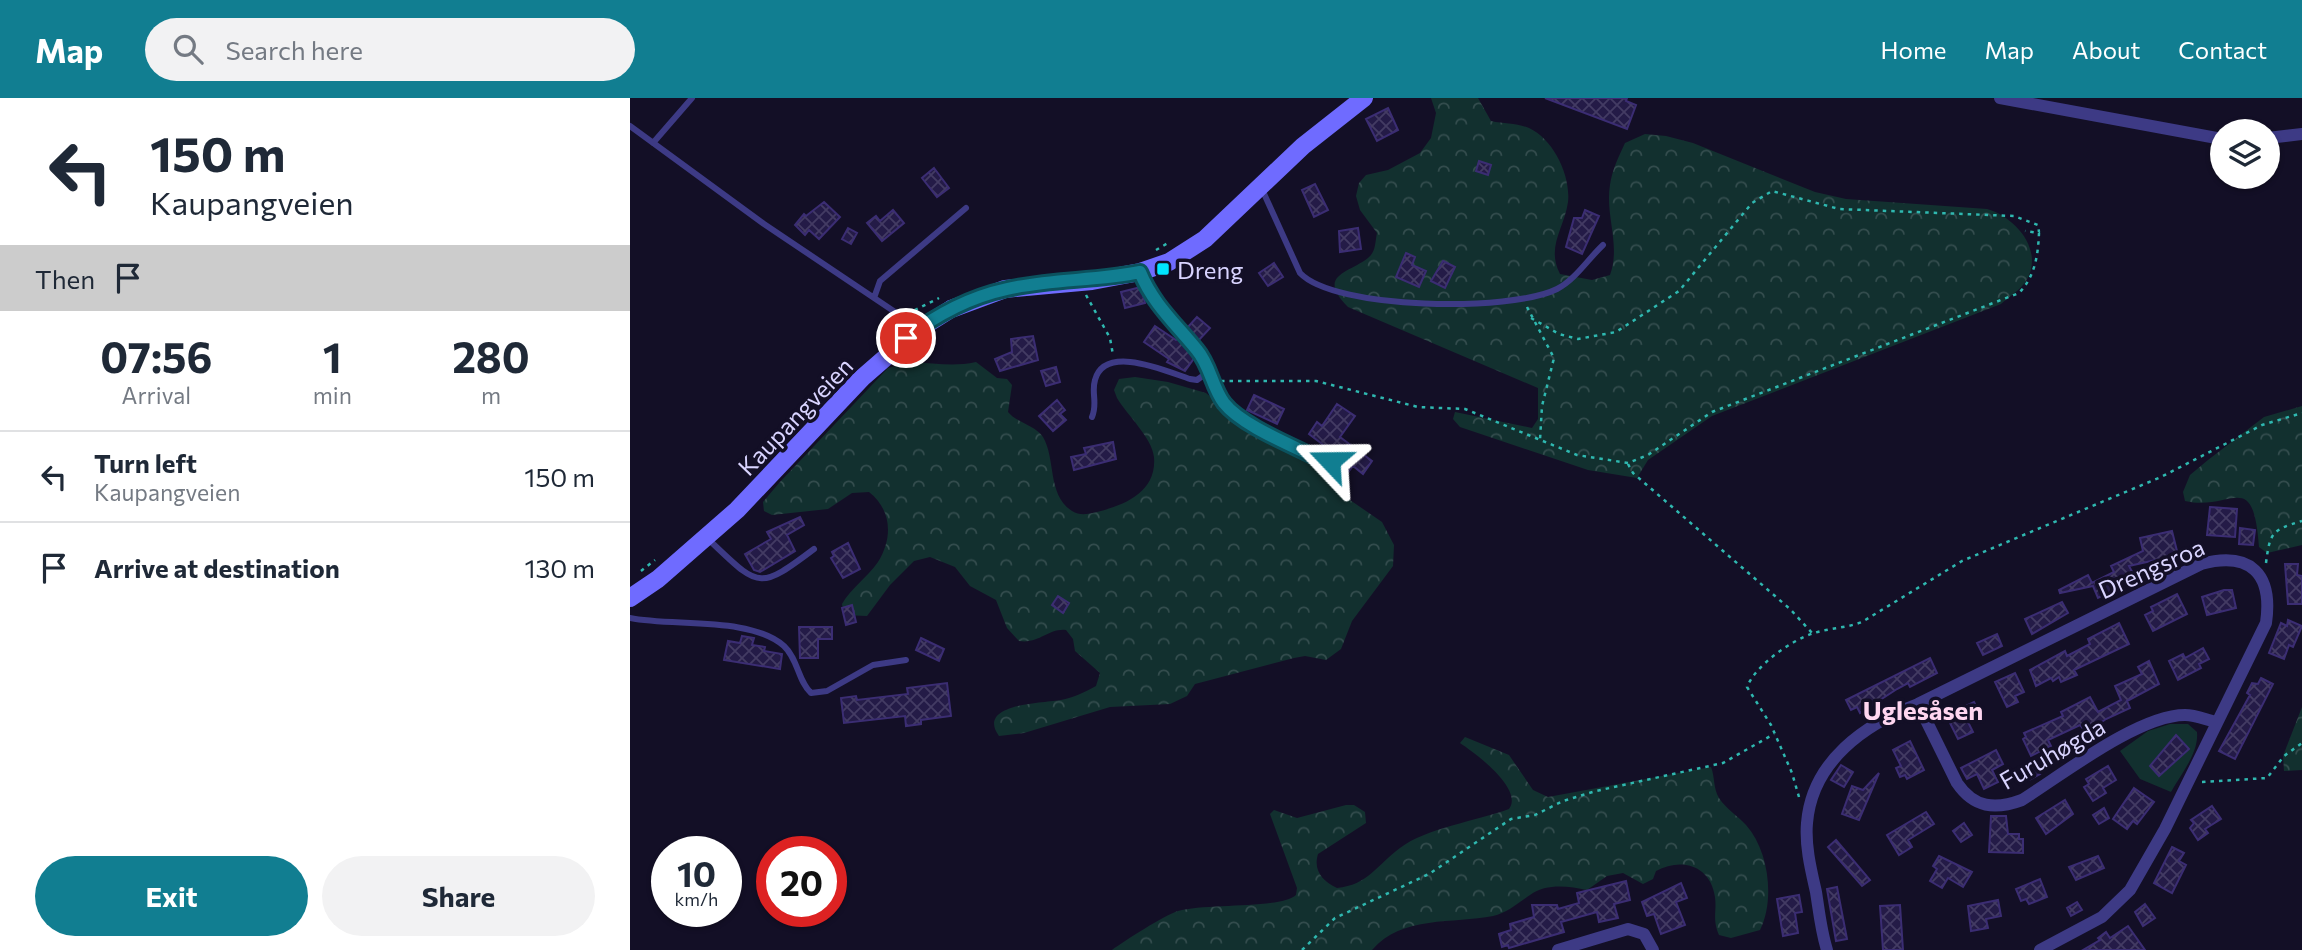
<!DOCTYPE html>
<html lang="en">
<head>
<meta charset="utf-8">
<style>
  body { margin:0; font-family:Commissioner,sans-serif; background:#f2f2f3; color:#1f2937; height:100vh; display:flex; flex-direction:column; font-size:26px; white-space:nowrap }
  * { box-sizing:border-box; margin:0 }
  p { font-size:23px; color:#747a83 }
  .icon { flex:none; width:38px; height:38px; fill:none; stroke:currentColor; stroke-width:2; stroke-linecap:round; stroke-linejoin:round }
  .map { position:relative; flex:1; overflow:hidden }
  .panel { display:flex; flex-direction:column; background:#fff; width:630px }
  .panel>* { flex:none }
  .hud { background:#fff; color:#1f2937; overflow:hidden }
  .buttons { position:absolute; left:1580px; top:21px; display:grid; gap:14px }
  .buttons a { display:grid; place-items:center; width:70px; height:70px; border-radius:50%; background:#fff; box-shadow:0 2px 5px #0004; font-size:35px }
  .speed { position:absolute; left:21px; top:738px; display:flex; gap:14px; font-size:35px; font-weight:700; text-align:center }
  .speed>* { display:grid; place-content:center; width:91px; height:91px; border-radius:50%; background:#fff; box-shadow:0 2px 5px #0004; line-height:1 }
  .speed small { font-size:18px; font-weight:400 }
  .speed .limit { border:10px solid #d22; background:#fff; color:#111 }
  .pin { position:absolute; display:grid; place-items:center; width:60px; height:60px; color:#fff; margin:-30px; border:4px solid #fff; border-radius:50%; box-shadow:0 2px 7px #0007 }
  .me { position:absolute; width:77px; margin:-38px; rotate:293deg; stroke-linejoin:round; filter:drop-shadow(0 0 5px #0008) }
  .turn { display:flex; align-items:center; gap:24px; height:147px; padding:0 35px; font-size:32px }
  .turn .icon { width:91px; height:91px; stroke-width:2.5 }
  .turn b { display:block; font-size:49px; line-height:60px }
  .then { display:flex; align-items:center; height:66px; padding:0 35px; background:#0003; gap:14px; font-size:26px }
  .eta { display:flex; justify-content:space-evenly; align-items:center; height:119px; text-align:center }
  .eta b { font-size:42px; font-weight:700; line-height:49px }
  .button { display:flex; gap:14px; margin-top:auto; padding:14px 35px }
  .button a { flex:1; height:80px; border-radius:42px; background:#117e91; color:#fff; font-size:28px; font-weight:700; line-height:80px; text-align:center }
  .button a+a { background:#f2f2f3; color:#1f2937 }
  ul { padding:0; list-style:none }
  li { display:flex; align-items:center; gap:21px; height:91px; padding:0 35px; border-top:2px solid #e0e1e3 }
  li div { flex:1 }
  li b { display:block; font-size:26px }
  li em { font-style:normal }
  header { display:flex; align-items:center; gap:42px; box-sizing:border-box; height:98px; padding:0 35px; background:#117e91; color:#fff }
  header strong { font-size:33px }
  nav { display:flex; gap:38px; margin-inline-start:auto; font-size:24px }
  .search { width:490px; height:63px; background:#f2f2f3; display:flex; align-items:center; gap:18px; box-sizing:border-box; padding:0 24px; border-radius:38px; color:#747a83; font-size:26px }
  main { display:flex; flex:1; min-height:0 }
  .map>svg:first-child { display:block }
</style>
</head>
<body>
<header>
<strong>Map</strong>
<div class="search"><svg class="icon" aria-label="search" viewBox="0 0 24 24"><circle cx="10" cy="10" r="6"/><path d="M15 15l6 6"/></svg>Search here</div>
<nav><a>Home</a><a>Map</a><a>About</a><a>Contact</a></nav>
</header>
<main>
<section class="panel">
<div class="hud">
<div class="turn"><svg class="icon" aria-label="left" viewBox="0 0 24 24"><path d="M17 20v-9H6M10 6l-5 5 5 5"/></svg><div><b>150 m</b>Kaupangveien</div></div>
<div class="then">Then<svg class="icon" aria-label="arrive" viewBox="0 0 24 24"><path d="M6 21V4h12l-3 4 3 4H6"/></svg></div>
</div>
<div class="eta">
<div><b>07:56</b><p>Arrival</p></div>
<div><b>1</b><p>min</p></div>
<div><b>280</b><p>m</p></div>
</div>
<ul>
<li><svg class="icon" aria-label="left" viewBox="0 0 24 24"><path d="M17 20v-9H6M10 6l-5 5 5 5"/></svg><div><b>Turn left</b><p>Kaupangveien</p></div><em>150 m</em></li>
<li><svg class="icon" aria-label="arrive" viewBox="0 0 24 24"><path d="M6 21V4h12l-3 4 3 4H6"/></svg><div><b>Arrive at destination</b></div><em>130 m</em></li>
</ul>
<div class="button"><a>Exit</a><a>Share</a></div>
</section>
<div class="map">
<svg width="1672" height="852" viewBox="0 0 1672 852">
  <defs>
    <pattern id="forest-crowns" width="20" height="18" patternUnits="userSpaceOnUse" patternTransform="scale(1.75)"><rect width="20" height="18" fill="#12302f"/><path d="M2 6a3 3 0 1 1 6 0M12 15a3 3 0 1 1 6 0" fill="none" stroke="#344d4e"/></pattern>
    <pattern id="building-cross-hatch" width="8" height="8" patternUnits="userSpaceOnUse" patternTransform="scale(1.75)"><rect width="8" height="8" fill="#241b47"/><path d="M0 0l8 8M0 8l8-8" fill="none" stroke="#433b63"/></pattern>
  </defs>
  <rect width="100%" height="100%" fill="#130f26"/>
  <path fill="url(#forest-crowns)" d="M801 0H848L861 23C874 26 887 25 899 30 923 41 941 77 938 104 934 131 916 149 930 176L962 182 980 177C991 147 975 118 980 87 982 72 989 58 995 45L1015 36 1036 38 1063 45 1185 94 1216 101 1357 111C1385 119 1415 152 1396 183 1390 192 1379 199 1371 206L1082 318 1018 362 1007 380 958 372 830 329 823 321 825 314 902 330 908 321V290L718 209C686 177 719 175 738 160 746 154 745 144 747 135L730 112 726 98 729 85 736 77 758 72 790 55 801 40 806 15Z
    M281 264C304 265 324 269 346 264L367 280 377 281 382 287 378 314C387 325 405 327 413 339 426 361 417 397 442 413 450 418 458 416 467 414 495 407 527 394 524 359 522 340 498 318 487 300L484 292 489 281 505 279 538 284 576 295 617 329 680 362 720 402 752 424 764 447 763 468 722 523 711 551 696 562 675 558 664 560 565 586 557 598 540 606 480 609 394 635 369 638C345 605 416 605 431 602 443 600 455 594 466 588L470 575 445 553 443 541 436 532C418 530 410 546 389 543L377 530 366 502 340 488 325 469 300 459 284 463 260 487 237 518 214 517 212 506C221 490 237 480 248 464 263 440 262 412 239 394L222 395 198 411 142 417 134 413 133 404 149 385 258 270Z
    M1672 308V447L1637 455 1629 449C1623 368 1602 414 1555 403L1553 394 1560 377 1578 362 1634 319Z
    M1672 609V672L1654 673 1653 658Z
    M835 639 879 657 903 692 918 699 1081 669C1085 679 1083 690 1089 700 1096 711 1108 718 1116 727 1139 753 1145 802 1130 832L1101 840 1089 837C1082 820 1087 814 1085 799 1080 766 1050 760 1026 773L1023 781 1013 786 993 775 977 778 957 792C939 788 916 785 900 797 888 805 877 815 863 818 823 826 772 817 742 852H482C494 843 535 817 548 813 577 805 651 811 666 797L667 790 640 716 644 712 667 720 716 707H724L735 714 736 725 688 756C683 772 692 783 707 790 738 787 747 767 770 750 796 730 847 723 879 711 894 691 845 655 830 645Z"/>
  <path fill="#12302f" d="M1540 626H1558L1567 634C1569 655 1551 676 1541 694L1510 681 1490 653 1518 633Z"/>
  <path fill="url(#building-cross-hatch)" stroke="#3b2d73" stroke-width="2" d="M915 0H997L996 3 1006 7 997 31Z
    M758 10 768 32 747 43 736 21Z
    M849 63 861 67 858 77 846 73Z
    M304 70 319 90 307 99 292 80Z
    M685 86 698 112 684 119 672 92Z
    M194 104 210 119 189 141 179 132 175 137 165 127 174 116 176 118Z
    M263 112 274 125 252 143 237 125 246 118 250 123Z
    M955 112 969 118 952 156 936 149 944 120H952Z
    M218 130 227 135 221 146 212 141Z
    M728 130 731 151 710 154 709 133Z
    M776 155 785 159 782 167 796 173 789 189 766 179Z
    M813 163 825 169 815 190 801 183Z
    M644 165 653 179 638 188 629 175Z
    M511 189 515 205 495 210 491 194Z
    M567 219 580 230 568 243 557 230Z
    M525 228 546 242 549 239 565 259 555 273 537 264 539 261 514 244Z
    M403 238 408 262 370 273 365 261 382 254 381 241Z
    M426 269 430 284 416 288 411 273Z
    M624 297 654 311 647 326 617 312Z
    M427 302 435 312 430 316 436 322 423 333 409 318Z
    M707 306 725 318 710 339 742 363 733 376 723 368 708 387 695 377 709 359 679 336 687 324 692 328Z
    M483 344 486 361 444 372 441 359 456 356 454 350Z
    M1580 409 1607 411 1605 439 1577 437Z
    M170 419 174 427 157 437 165 453 130 474 124 472 115 456 141 441 137 434Z
    M1610 430 1625 432 1623 447 1609 446Z
    M1542 433 1548 457 1499 468 1506 481 1468 500 1463 488 1430 495 1429 492 1458 477 1462 485 1484 474 1481 468 1513 453 1510 440Z
    M218 445 230 471 213 480 201 460 204 458 202 454Z
    M1655 466H1668L1667 477 1672 478V506H1658Z
    M1594 492H1602L1606 510 1577 517 1572 499Z
    M1547 496 1557 516 1523 533 1515 517 1523 513 1521 509Z
    M428 498 439 505 433 515 422 507Z
    M1432 504 1438 515 1402 536 1395 521Z
    M222 507 226 524 216 527 212 510Z
    M1658 522 1672 528 1663 549 1659 547 1654 561 1639 555 1651 525 1657 528Z
    M1489 525 1499 546 1444 572 1447 577 1431 584 1429 579 1423 583 1421 580 1406 588 1400 572 1435 553 1437 558 1460 546 1458 541Z
    M169 529H202V541H188V560H170Z
    M1367 536 1372 548 1353 557 1347 545Z
    M112 538 124 540 122 547 135 549 134 553 152 556 150 571 94 562 98 543 110 545Z
    M291 540 314 551 309 563 286 552Z
    M1573 550 1579 561 1569 566 1571 570 1548 582 1539 563 1553 556 1555 560Z
    M1300 560 1307 575 1280 589 1278 585 1267 591 1230 615 1227 609 1221 612 1216 602Z
    M1519 563 1529 586 1497 603 1500 610 1476 621 1456 635 1450 627 1418 642 1421 648 1401 658 1393 641 1396 639 1394 635 1433 618 1431 614 1460 599 1468 614 1491 602 1485 588 1512 576 1508 569Z
    M1385 575 1394 594 1385 598 1388 604 1377 609 1365 584Z
    M1631 580 1643 586 1605 661 1589 653 1620 597 1617 595 1622 585 1628 586Z
    M317 585 321 618 291 622V626L276 628 275 618 214 625 211 600 226 598 227 602 278 596 277 590Z
    M1344 604 1351 618 1338 624 1343 634 1328 641 1316 617Z
    M1546 637 1559 651 1529 678 1520 668Z
    M1280 643 1294 672 1277 681 1275 677 1270 679 1266 670 1271 668 1263 652Z
    M1366 652 1373 666 1362 672 1368 684 1354 691 1347 676 1337 681 1331 670Z
    M1404 665 1410 676 1399 682 1393 671Z
    M1211 667 1223 674 1214 689 1201 682Z
    M1478 668 1486 682 1473 690 1476 695 1463 703 1454 689 1459 686 1456 681Z
    M1249 675 1229 722 1212 716 1222 688 1233 692Z
    M1504 690 1524 704 1507 726 1503 723 1497 731 1483 721Z
    M1435 702 1443 716 1416 736 1406 720Z
    M1582 708 1591 721 1575 731 1578 735 1568 742 1560 730 1564 725 1561 722Z
    M1474 710 1479 720 1469 726 1463 717Z
    M1296 714 1304 726 1278 742 1282 749 1269 757 1257 737Z
    M1361 718H1376L1378 736H1389V741H1393V755L1359 754Z
    M1334 725 1342 737 1331 744 1323 733Z
    M1206 742 1240 782 1232 788 1198 749Z
    M1542 749 1554 755 1549 763 1556 767 1542 795 1524 785Z
    M1309 758 1342 774 1333 789 1318 780 1312 790 1300 783 1307 771 1303 768Z
    M1468 758 1474 770 1446 782 1439 769Z
    M1410 781 1417 799 1399 806 1396 801 1391 803 1386 791Z
    M996 783 1000 802 984 806 988 820 969 824 967 814 931 824 934 834 879 850 878 847 872 849 869 836 881 832 880 826 904 819 902 807H927L928 811 949 805 947 795Z
    M1051 785 1057 800 1046 804 1055 827 1031 836 1024 816 1017 818 1012 804Z
    M1207 789 1217 841 1206 843 1197 791Z
    M1169 797 1172 814 1165 815 1168 835 1153 838 1147 801Z
    M1368 802 1371 818 1356 821 1358 830 1341 833 1338 808Z
    M1447 804 1452 812 1441 818 1437 810Z
    M1515 806 1525 820 1513 828 1505 814Z
    M1270 807 1273 852H1253L1250 808Z
    M1498 828 1515 852H1453L1470 842 1468 840 1476 834 1480 840Z"/>
  <g fill="none" stroke-linecap="round" stroke-linejoin="round">
    <path stroke="#2fb8b0" stroke-width="2.5" stroke-dasharray="3.5 5" stroke-linecap="butt" d="M526 152 538 145
      M456 197 480 240 483 257
      M897 209 924 260 912 308 910 342
      M277 216 309 200
      M901 220 929 236 948 241 986 234 1049 193 1122 105 1142 93 1209 111 1384 118 1408 127 1409 134
      M250 243 265 228
      M591 283H686L788 309 835 311 947 357 998 365 1018 357 1082 314 1389 195C1405 178 1408 158 1409 135L1395 133
      M998 366 1003 375 1160 511 1183 536
      M1636 465C1640 434 1642 432 1672 423
      M11 473 25 462
      M1572 684 1637 680 1654 658 1672 645
      M1169 699 1162 675 1141 627 1117 589C1126 567 1160 543 1184 535 1200 530 1216 530 1232 524L1332 463 1531 379 1632 327 1672 315
      M672 852 705 820 799 776 881 721 905 717 933 703 966 693 1093 665 1144 636"/>
    <path stroke="#3d3a85" stroke-width="6" d="M0 28 134 126 265 214 284 232
      M23 45 62 0
      M631 89 670 175C705 212 881 214 927 191 945 182 958 161 973 147
      M511 176C524 207 548 226 568 253 580 268 581 290 594 305 613 329 664 348 691 362L700 363
      M244 200 250 183 336 110
      M462 319C468 305 461 295 465 282 475 245 538 274 560 281L567 282 578 274
      M78 441C129 489 127 494 184 451
      M0 520C42 529 120 518 154 548 168 561 168 583 181 595L197 593 243 567 276 562"/>
    <path stroke="#3d3a85" stroke-width="12" d="M1370 0 1592 41
      M1638 40 1672 36
      M1288 606 1327 685C1344 710 1365 712 1392 702 1433 676 1509 617 1555 617 1566 617 1577 622 1587 624
      M928 852 998 831 1014 836 1023 852
      M1197 852C1191 833 1189 813 1186 794 1181 772 1175 748 1177 725 1182 663 1235 626 1288 606L1571 466C1621 453 1643 476 1636 525L1535 731 1500 792 1472 819 1410 852"/>
    <path stroke="#6f6bff" stroke-width="18" d="M0 500 28 481 107 412 232 280 286 233 321 211 375 191 462 183 510 174 539 164 575 141 673 48 734 0"/>
  </g>
  <g fill="none" stroke-linecap="round" stroke-linejoin="round">
    <g stroke="#0b525e" stroke-width="18">
      <path id="route" d="M276 240C306 217 340 199 377 191 420 181 466 183 510 174 523 206 546 226 567 252 580 267 582 289 594 305 612 328 664 348 691 362L700 363"/>
    </g>
    <use href="#route" stroke="#117e91" stroke-width="12"/>
  </g>
  <rect fill="#00e5ff" stroke="#130f26" stroke-width="2.5" x="526" y="164" width="14" height="14" rx="3.5"/>
  <g text-anchor="middle" dominant-baseline="central" stroke-width="7" stroke-linejoin="round" paint-order="stroke">
    <g font-size="24" fill="#d9d4ff" stroke="#130f26" text-anchor="start">
      <text x="547" y="171">Dreng</text>
    </g>
    <g font-size="24" fill="#d9d4ff" stroke="#130f26">
      <text transform="translate(165 318) rotate(-46)">Kaupangveien</text>
      <text transform="translate(1521 470) rotate(-24)">Drengsroa</text>
      <text transform="translate(1422 655) rotate(-30)">Furuhøgda</text>
    </g>
    <g font-size="26" font-weight="bold" fill="#ffd6f0" stroke="#130f26">
      <text x="1293" y="611">Uglesåsen</text>
    </g>
  </g>
</svg>
<div class="buttons">
<a><svg class="icon" aria-label="layers" viewBox="0 0 24 24"><path d="M12 4l9 5-9 5-9-5zM3 14l9 5 9-5"/></svg></a>
</div>
<div class="speed"><div>10<small>km/h</small></div><div class="limit">20</div></div>
<div class="pin" style="left:276px;top:240px;background:#d93025"><svg class="icon" aria-label="arrive" viewBox="0 0 24 24"><path d="M6 21V4h12l-3 4 3 4H6"/></svg></div>
<svg class="me" style="left:700px;top:363px" viewBox="-20 -20 40 40"><path d="M0-17L14 15 0 8-14 15z" fill="#117e91" stroke="#fff" stroke-width="4"/></svg>
</div>
</main>
</body>
</html>
